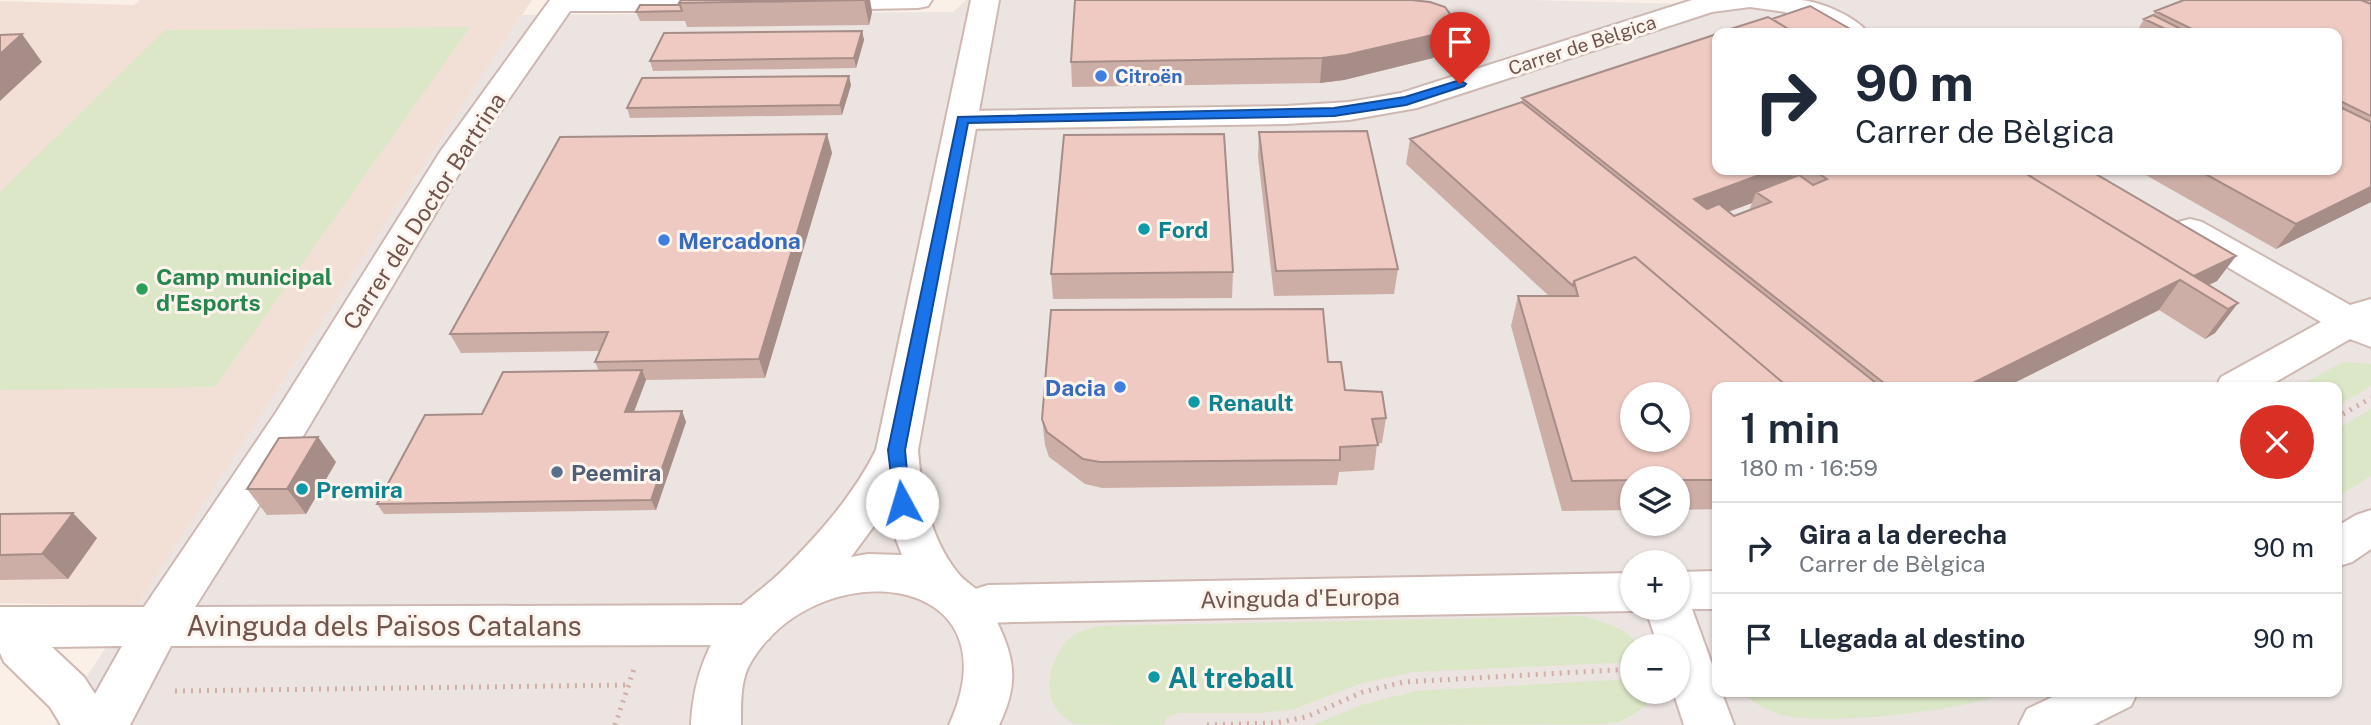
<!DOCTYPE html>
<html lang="es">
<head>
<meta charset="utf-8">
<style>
  body { margin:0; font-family:"Public Sans",sans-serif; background:#f2f2f3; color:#1f2937; height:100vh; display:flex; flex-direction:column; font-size:26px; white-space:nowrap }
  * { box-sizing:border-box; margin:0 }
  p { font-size:23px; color:#747a83 }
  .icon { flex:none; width:38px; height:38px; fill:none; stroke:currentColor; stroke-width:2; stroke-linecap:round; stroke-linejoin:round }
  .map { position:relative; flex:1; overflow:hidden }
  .side { position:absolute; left:1712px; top:382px; width:630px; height:315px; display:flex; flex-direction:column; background:#fff; border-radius:14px; box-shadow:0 2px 5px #0004 }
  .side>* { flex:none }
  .guide { position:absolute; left:1712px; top:28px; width:630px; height:147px; border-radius:14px; box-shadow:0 2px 5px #0004; background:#fff; color:#1f2937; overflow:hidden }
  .tools { position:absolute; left:1620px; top:382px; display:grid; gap:14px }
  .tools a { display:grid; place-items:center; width:70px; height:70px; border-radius:50%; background:#fff; box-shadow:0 2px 5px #0004; font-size:35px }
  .pin { position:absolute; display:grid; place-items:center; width:60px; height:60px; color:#fff; margin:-72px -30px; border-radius:50% 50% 50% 0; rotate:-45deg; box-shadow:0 0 7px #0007 }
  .pin .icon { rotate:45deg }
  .me { position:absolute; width:77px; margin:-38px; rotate:354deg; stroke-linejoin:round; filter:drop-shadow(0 0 5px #0008) }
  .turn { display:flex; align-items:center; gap:24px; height:147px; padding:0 28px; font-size:32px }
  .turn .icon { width:91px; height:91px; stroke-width:2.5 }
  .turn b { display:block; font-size:49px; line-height:60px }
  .round { display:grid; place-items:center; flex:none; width:74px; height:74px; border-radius:37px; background:#f2f2f3 }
  .head { display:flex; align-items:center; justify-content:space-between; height:119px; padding:0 28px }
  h1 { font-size:42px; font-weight:600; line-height:52px }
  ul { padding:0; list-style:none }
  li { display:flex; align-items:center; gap:21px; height:91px; padding:0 28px; border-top:2px solid #e0e1e3 }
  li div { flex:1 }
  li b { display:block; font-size:26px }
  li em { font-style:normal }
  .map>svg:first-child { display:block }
</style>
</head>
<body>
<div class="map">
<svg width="2371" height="725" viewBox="0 0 2371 725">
  <rect width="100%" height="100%" fill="#fbf0e8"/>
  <path fill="#f2e0d7" d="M140 0H532L137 606 0 603V1L134 5Z"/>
  <path fill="#ece4e1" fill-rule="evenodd" d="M966 0H1531L1683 4 1698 0H2371V725H55L135 603 137 605 521 15 953 12ZM1717 33H2336V170H1717ZM1717 387H2336V691H1717ZM1633 394H1678V439H1633ZM1633 478H1678V523H1633ZM1633 562H1678V607H1633ZM1633 646H1678V691H1633Z"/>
  <path fill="#dbe7c7" d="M470 27 215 387 0 390V192L165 30Z
    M2343 362 2371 364V386L2336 407V387H2296Z
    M2371 409V476L2336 498V430Z
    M1581 616C1603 621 1625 628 1641 646H1633V662L1413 672 1362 683 1294 709 1261 713H1179L1167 717 1163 725C1143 725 1092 725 1076 724 1039 710 1045 661 1070 638 1078 631 1090 628 1100 626Z
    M1633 679V691H1652L1646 705 1634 714 1619 722 1600 724 1312 725 1364 704 1416 691Z
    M1739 691H2012C1964 711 1836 725 1787 716 1769 712 1753 703 1739 691Z"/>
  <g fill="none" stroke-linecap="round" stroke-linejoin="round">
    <g stroke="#ceb8b2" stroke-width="4">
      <path id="street" d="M550 0H745L747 3 743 9 733 11H570L472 152 305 433 195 607 753 605 769 611 776 625 769 639 753 645 171 646 130 725H61L50 707 4 662 0 653V607H144L277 411 440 152ZM122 646 95 694 84 677 52 647Z
        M805 0H932L928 6 918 8 818 10 808 8Z
        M1692 0C1728 0 1766 0 1801 0 1821 2 1857 17 1868 33H1834L1785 12 1750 7 1712 12 1417 108 1349 120 1286 124 962 129 951 127 946 120 951 113 962 111 1286 106 1349 102 1401 93Z
        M2190 219 2202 222 2350 305 2371 299V347L2350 339 2267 387H2216L2221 377 2321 322 2178 238 2173 230 2178 222Z
        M2371 510V549L2352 562 2336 567V527L2356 515Z
        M1717 571V609H1692L1717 678V691H1721L1734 725H1684L1673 691H1678V646H1658L1645 607H1678V572Z
        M1633 573V607H1643L1633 611 1014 622 988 623 969 629 953 624 946 610 953 596 988 585Z
        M2065 691H2138L2131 706 2093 725H2019L2027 709Z"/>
    </g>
    <g stroke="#d0b7b0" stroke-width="4">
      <path id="secondary" d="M971 0H999L918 450C921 492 930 538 957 572 964 582 978 588 985 598 990 604 993 614 997 622 1016 661 1018 685 999 725H949C1020 570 817 551 751 662 740 679 741 705 741 725H691C693 680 708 634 743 604 757 592 771 582 784 569 820 533 853 496 876 450ZM885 511 902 555 868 554 851 557Z"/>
    </g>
    <path stroke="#d3ada5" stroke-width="5" stroke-dasharray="2 6" stroke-linecap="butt" d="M2336 418 2371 398
      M175 691 629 685
      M615 725 635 666
      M1207 725 1275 723 1306 717 1363 692 1404 682 1633 669"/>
    <use href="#street" fill="#fff" fill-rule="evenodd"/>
    <use href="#secondary" fill="#fff" fill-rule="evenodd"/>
  </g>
  <path fill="#cdaea7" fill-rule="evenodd" d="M681 0H870L872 12 869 25 687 27 685 21H640L636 12 680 5Z
    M2371 0V202L2276 249 2137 170H2336V33H2136L2144 19 2153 15 2155 11Z
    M1453 18 1449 42 1447 49 1433 58 1344 80 1320 83 1072 87 1071 62Z
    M862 31 864 40 856 68 653 71 650 61Z
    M851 85 842 115 630 118 627 108Z
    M1522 98 1717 170H2089L2236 256 2217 281 2209 285 2238 303 2215 333 2205 339 2159 310 2006 387H1717V509L1678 510V478H1633V510L1562 511 1511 326 1518 296H1549L1406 164 1410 139 1522 102ZM1752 203 1749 211 1734 216 1728 212Z
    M1259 132 1398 269 1394 294 1274 296 1258 157Z
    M827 134 832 153 765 378 646 380 634 412 682 411 686 422 656 510 384 514 377 504 482 414 599 371 595 362 600 351 461 353 450 334Z
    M1233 272 1232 298 1053 299 1051 274Z
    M1328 362 1345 390 1386 418 1382 443 1377 444 1374 470 1339 472 1337 485 1102 488 1085 484 1049 457 1045 445 1042 419Z
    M336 462 306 514 267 515 247 489Z
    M0 514 97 538 68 579 0 580Z"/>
  <path fill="#a78d88" d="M864 0H870L872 12 869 25Z
    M1453 18 1449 42 1447 49 1433 58 1344 80 1320 83 1322 58Z
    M862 31 864 40 856 68 854 58Z
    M22 34 42 62 0 101V54Z
    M849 76 851 85 842 115 840 105Z
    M827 134 832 153 765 378 759 359Z
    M1773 170H1795L1787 190 1756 192 1752 203 1687 227 1694 199Z
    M2371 187V202L2276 249 2296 224Z
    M2236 256 2217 281 2198 290 2188 279Z
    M2180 280 2159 310 2006 387H1965Z
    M2238 303 2215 333 2205 339 2228 309Z
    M642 370 646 380 630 422 625 412Z
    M682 411 686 422 656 510 651 500Z
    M318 437 336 462 306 514 287 489Z
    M73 513 97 538 68 579 42 554Z"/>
  <path fill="#eecac2" stroke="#a78d88" stroke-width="2" fill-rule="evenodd" d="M681 0H864L679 3Z
    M1075 0H1411L1430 2 1445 7 1453 18 1451 25 1437 34 1346 55 1322 58 1071 62Z
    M2184 0H2361L2371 4V116L2336 99V33H2200L2155 11Z
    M2361 0H2371V4Z
    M640 5H680L682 11 636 12Z
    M1810 6 1857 33H1795L1772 19Z
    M2153 15 2189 33H2174L2144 19Z
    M1768 17 1795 33H1718Z
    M862 31 854 58 650 61 664 33Z
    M22 34 0 54V35Z
    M1717 34V170H1773L1694 199 1707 209 1719 204 1734 216 1771 202 1756 192 1799 175 1813 185 1827 179 1813 170H2020L2238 303 2228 309 2180 280 1965 387H1889L1522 98Z
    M849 76 840 105 627 108 642 78Z
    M1522 102 1881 387H1788L1635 257 1574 281 1573 286 1410 139Z
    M2336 105 2371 122V187L2296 224 2198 170H2336Z
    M1367 131 1398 269 1276 271 1259 132Z
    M827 134 759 359 595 362 608 332 450 334 560 137Z
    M1224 134 1233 272 1051 274 1064 135Z
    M2020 170H2089L2236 256 2194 276Z
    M1635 257 1788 387H1717V480H1678V478H1633V480L1572 481 1518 296H1578L1574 281ZM1633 394H1678V439H1633Z
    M1323 309 1328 362H1341L1345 390 1382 392 1386 418 1372 419 1378 445 1340 447V460L1100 462 1083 459 1047 432 1042 419 1051 310Z
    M642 370 625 412 682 411 651 500 377 504 425 415 482 414 503 372Z
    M318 437 287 489H247L279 438Z
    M73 513 42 554 0 555V514Z"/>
  <path fill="#1a73e8" stroke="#114b97" stroke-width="2" d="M1460 80 1466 84 1464 86 1406 105 1334 116 968 123 905 450 910 503 908 508H895L888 450 958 117 1334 108 1405 97Z"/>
  <g fill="#3f7fe0" stroke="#fdf4ee" stroke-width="2.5">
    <circle cx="1101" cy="76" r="7"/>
    <circle cx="664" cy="240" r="7"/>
    <circle cx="1120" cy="387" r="7"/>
  </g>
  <g fill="#0f9aa8" stroke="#fdf4ee" stroke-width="2.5">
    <circle cx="1144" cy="229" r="7"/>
    <circle cx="1194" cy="402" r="7"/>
    <circle cx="302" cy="489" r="7"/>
    <circle cx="1154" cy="677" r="7"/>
  </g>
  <circle fill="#2e9e5b" stroke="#fdf4ee" stroke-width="2.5" cx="142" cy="289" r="7"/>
  <circle fill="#5c6f8a" stroke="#fdf4ee" stroke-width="2.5" cx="557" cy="472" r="7"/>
  <g text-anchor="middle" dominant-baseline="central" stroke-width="6" stroke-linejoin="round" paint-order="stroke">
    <g font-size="19" fill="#72544e" stroke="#fdf4ee">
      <text transform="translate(1582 45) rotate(-18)">Carrer de Bèlgica</text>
    </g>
    <g font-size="19" font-weight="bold" fill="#366cbe" stroke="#fdf4ee" text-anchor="start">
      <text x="1115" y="76">Citroën</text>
    </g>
    <g font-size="23" fill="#72544e" stroke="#fdf4ee">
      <text transform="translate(424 211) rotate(-57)">Carrer del Doctor Bartrina</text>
      <text transform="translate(1300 598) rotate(-1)">Avinguda d'Europa</text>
    </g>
    <g font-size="23" font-weight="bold" fill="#0d838f" stroke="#fdf4ee" text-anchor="start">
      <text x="1158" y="229">Ford</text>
      <text x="1208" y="402">Renault</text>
      <text x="316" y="489">Premira</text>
    </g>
    <g font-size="23" font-weight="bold" fill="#366cbe" stroke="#fdf4ee" text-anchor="start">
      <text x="678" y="240">Mercadona</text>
      <text x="1106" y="387" text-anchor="end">Dacia</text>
    </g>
    <g font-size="23" font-weight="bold" fill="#27864d" stroke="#fdf4ee" text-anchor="start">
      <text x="156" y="276">Camp municipal<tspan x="156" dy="26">d'Esports</tspan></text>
    </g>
    <g font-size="23" font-weight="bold" fill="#4e5e75" stroke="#fdf4ee" text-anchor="start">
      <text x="571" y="472">Peemira</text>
    </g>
    <g font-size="28" fill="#72544e" stroke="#fdf4ee">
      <text x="384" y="625">Avinguda dels Països Catalans</text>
    </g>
    <g font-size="28" font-weight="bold" fill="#0d838f" stroke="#fdf4ee" text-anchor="start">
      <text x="1168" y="677">Al treball</text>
    </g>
  </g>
</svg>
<div class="tools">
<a><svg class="icon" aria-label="search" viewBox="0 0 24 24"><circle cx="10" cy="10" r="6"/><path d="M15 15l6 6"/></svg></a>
<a><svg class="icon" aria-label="layers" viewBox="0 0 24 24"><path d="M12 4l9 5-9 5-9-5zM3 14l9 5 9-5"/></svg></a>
<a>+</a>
<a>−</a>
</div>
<div class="pin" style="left:1460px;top:84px;background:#d93025"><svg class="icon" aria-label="arrive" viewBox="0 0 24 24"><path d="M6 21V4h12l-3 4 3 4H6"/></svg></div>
<svg class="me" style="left:902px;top:503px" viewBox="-20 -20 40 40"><circle r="19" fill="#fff"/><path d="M0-13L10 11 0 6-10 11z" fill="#1a73e8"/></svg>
<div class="guide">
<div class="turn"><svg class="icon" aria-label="right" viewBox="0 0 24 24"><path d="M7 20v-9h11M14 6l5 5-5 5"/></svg><div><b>90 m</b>Carrer de Bèlgica</div></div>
</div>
<section class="side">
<div class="head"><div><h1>1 min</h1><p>180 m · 16:59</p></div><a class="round" style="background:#d93025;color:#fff"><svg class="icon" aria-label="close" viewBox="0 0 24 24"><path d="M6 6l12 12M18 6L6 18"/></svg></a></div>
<ul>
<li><svg class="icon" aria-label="right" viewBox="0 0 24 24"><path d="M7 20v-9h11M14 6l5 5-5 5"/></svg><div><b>Gira a la derecha</b><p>Carrer de Bèlgica</p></div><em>90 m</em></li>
<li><svg class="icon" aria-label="arrive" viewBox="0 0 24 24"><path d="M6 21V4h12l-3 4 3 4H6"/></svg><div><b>Llegada al destino</b></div><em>90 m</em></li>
</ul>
</section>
</div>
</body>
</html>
